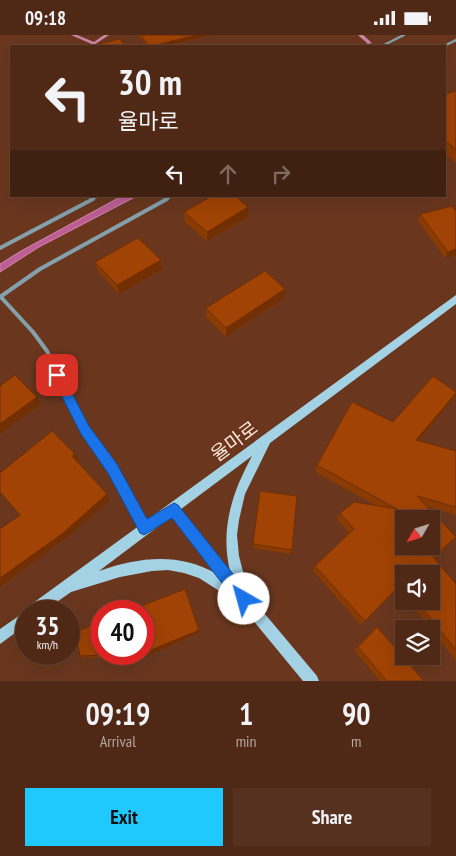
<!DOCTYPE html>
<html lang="en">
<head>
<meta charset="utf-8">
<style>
  body { margin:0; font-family:"PT Sans Narrow","Noto Sans KR",sans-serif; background:#56311f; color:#f1f3f6; height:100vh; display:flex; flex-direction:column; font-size:19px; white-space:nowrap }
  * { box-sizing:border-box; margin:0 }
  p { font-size:16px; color:#b4a6a1 }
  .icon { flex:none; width:28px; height:28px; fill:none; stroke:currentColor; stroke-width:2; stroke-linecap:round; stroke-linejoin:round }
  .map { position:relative; height:646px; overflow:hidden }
  .details { display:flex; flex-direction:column; background:#502916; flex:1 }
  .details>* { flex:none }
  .top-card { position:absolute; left:10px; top:10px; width:436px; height:152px; border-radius:0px; box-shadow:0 5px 20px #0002,0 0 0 1px #674535; background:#502916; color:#f1f3f6; overflow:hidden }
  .needle { width:32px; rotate:231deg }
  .tools { position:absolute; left:395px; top:475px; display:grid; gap:10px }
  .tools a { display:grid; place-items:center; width:45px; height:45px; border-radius:0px; background:#502916; box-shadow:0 5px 20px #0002,0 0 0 1px #674535; font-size:25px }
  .speed { position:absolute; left:15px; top:565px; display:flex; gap:10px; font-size:25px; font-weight:700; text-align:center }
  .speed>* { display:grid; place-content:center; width:65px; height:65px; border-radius:50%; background:#502916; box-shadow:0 5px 20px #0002,0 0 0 1px #674535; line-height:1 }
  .speed small { font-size:12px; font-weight:400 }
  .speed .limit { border:8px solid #d22; background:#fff; color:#111 }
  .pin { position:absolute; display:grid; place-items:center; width:42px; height:42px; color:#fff; margin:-21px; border-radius:10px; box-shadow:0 2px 8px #0006 }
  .me { position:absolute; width:55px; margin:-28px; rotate:322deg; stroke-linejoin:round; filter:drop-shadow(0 0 4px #0008) }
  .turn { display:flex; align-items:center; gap:18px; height:105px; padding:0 25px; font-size:22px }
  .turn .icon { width:65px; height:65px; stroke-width:2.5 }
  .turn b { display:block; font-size:35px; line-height:42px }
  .lanes { display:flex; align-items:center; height:48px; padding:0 25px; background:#0003; justify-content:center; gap:25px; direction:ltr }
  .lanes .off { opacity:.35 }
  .eta { display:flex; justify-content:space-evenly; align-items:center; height:85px; text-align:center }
  .eta b { font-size:30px; font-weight:600; line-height:35px }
  .action { display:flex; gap:10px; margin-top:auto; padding:10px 25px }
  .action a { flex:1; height:58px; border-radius:0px; background:#20c9fd; color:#111; font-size:20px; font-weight:600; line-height:58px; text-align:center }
  .action a+a { background:#56311f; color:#f1f3f6 }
  .status { display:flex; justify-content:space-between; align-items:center; height:35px; padding:0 25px; background:#502916; direction:ltr }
  .status svg { height:14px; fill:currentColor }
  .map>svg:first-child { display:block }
</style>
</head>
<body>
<div class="status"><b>09:18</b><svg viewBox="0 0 49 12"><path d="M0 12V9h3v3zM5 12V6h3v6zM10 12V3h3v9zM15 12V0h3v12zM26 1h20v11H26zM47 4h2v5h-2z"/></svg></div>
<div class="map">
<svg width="456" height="646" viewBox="0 0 456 646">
  <rect width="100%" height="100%" fill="#6a371e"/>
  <path fill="#bd5e95" stroke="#d086a9" d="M122 161H137L39 212 0 237V229L21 216Z"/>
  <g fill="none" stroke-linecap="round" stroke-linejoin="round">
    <path fill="#d086a9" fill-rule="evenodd" d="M71 0H77L94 7 104 0H109L94 10Z
      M358 0H363L372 8 368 9Z"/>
    <path stroke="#83a0ac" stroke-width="2.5" d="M382 11 404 0
      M444 11 456 5
      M91 165 98 161
      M165 165 172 161"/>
    <path stroke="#83a0ac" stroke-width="4" d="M0 213 93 164
      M0 261 33 297 47 316 76 376
      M0 262 40 234 167 164"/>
    <path stroke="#83a0ac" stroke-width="4.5" d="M75 374 85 395 112 434 144 493"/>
    <path fill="#a4d2e5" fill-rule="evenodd" d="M456 260V269L270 408 245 459 239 485 237 500 239 521 249 560 317 641 319 646H303L237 566 232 564 199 543 184 538 168 535 152 536 120 542 71 557 44 576H28L29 571ZM252 421C232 458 220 494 230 536L181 474ZM172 481 217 539C179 517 139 522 99 536Z
      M26 576V590L0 609V594L26 576H28Z"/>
  </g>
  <path fill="#8a3a03" d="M138 0H210L167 11H147Z
    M456 56V128L445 118V59Z
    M248 172V182L207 206 185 187 184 177Z
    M420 179 456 220 445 223 418 186Z
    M95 227 162 234 119 259 98 236Z
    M284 263 226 302 206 282V273Z
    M452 365 418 406 456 416V480L427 471 451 508 434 523 456 549V626L409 566H431L404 539V560L398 552 361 590 313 536 315 531 349 498 337 484 340 478 377 471 315 437 317 430 393 387Z
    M260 456 292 515 290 519 253 513Z
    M377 592 424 646H380L354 615Z
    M199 598 146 621 83 623 80 621Z"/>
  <path fill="#712f03" d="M196 0H210L167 11H152Z
    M248 172V182L207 206V197Z
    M456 214V220L445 223 448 217Z
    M161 225 162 234 119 259 117 250Z
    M285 254 284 263 226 302V293Z
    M456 358 452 365 412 413 416 405Z
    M37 362 40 369 0 399V389Z
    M75 419 79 426 76 428 72 421Z
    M107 459 110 465 65 504 0 552V543Z
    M199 595V598L146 621 144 618Z"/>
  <path fill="#a14304" stroke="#712f03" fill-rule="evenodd" d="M141 0H196L152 11H149Z
    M120 4 125 11H99L98 9Z
    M456 56V115L445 105V59Z
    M212 161H235L248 172 207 197 184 177Z
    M452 171 456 176V214L448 217 420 179Z
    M138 203 161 225 117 250 95 227Z
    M265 236 285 254 226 293 206 273Z
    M15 340 37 362 0 389V351Z
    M433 341 456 357V358L416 405 456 416V472L417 461 456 502 433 522 456 549V615L417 566H431V539H404V550L402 548 365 586 315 531 354 494 340 478 354 467 397 474 317 430 352 367 393 387ZM404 484H431V511H404Z
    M52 396 75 419 72 421 107 459 62 499 0 543V494L20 480 0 457V438Z
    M260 456 297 461 292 515 253 509Z
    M185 554 199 595 144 618V576H128Z
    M101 587V619H135L80 621 75 597Z
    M377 592 424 646H387L358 612Z"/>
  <path fill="#1a73e8" stroke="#114b97" d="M57 335 61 337 89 391 117 429 147 484 174 468 178 470 249 559 251 564 249 569 244 571 238 569 172 483 144 500 140 498 108 438 81 399 51 340 53 337Z"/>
  <g text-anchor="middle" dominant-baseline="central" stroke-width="4" stroke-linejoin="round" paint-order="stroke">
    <g font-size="19" fill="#fee5d9" stroke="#6a371e">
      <text transform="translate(234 406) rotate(-37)">율마로</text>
    </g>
  </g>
</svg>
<div class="tools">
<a><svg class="needle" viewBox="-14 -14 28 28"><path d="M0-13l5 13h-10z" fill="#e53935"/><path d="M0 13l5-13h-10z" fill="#b4a6a1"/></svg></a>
<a><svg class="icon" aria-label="sound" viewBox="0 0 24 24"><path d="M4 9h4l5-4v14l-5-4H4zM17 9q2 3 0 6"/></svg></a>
<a><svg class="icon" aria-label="layers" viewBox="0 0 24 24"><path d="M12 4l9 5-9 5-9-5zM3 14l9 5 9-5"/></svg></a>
</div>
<div class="speed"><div>35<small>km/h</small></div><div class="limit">40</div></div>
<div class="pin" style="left:57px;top:340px;background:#d93025"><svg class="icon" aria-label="arrive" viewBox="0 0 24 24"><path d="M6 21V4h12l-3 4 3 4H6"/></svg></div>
<svg class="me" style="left:244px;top:564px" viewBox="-20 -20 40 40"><circle r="19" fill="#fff"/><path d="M0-13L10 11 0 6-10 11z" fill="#1a73e8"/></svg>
<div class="top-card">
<div class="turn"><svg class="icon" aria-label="left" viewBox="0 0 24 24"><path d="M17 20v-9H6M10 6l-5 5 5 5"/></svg><div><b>30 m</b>율마로</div></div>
<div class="lanes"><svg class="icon" aria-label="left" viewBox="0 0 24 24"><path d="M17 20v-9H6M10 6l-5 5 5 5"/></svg><svg class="icon off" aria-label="ahead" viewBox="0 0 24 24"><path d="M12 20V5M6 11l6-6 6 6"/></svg><svg class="icon off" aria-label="right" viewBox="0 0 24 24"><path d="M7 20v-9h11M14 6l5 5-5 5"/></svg></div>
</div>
</div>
<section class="details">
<div class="eta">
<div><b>09:19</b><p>Arrival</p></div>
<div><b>1</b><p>min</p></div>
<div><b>90</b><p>m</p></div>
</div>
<div class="action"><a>Exit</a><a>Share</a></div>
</section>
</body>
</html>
